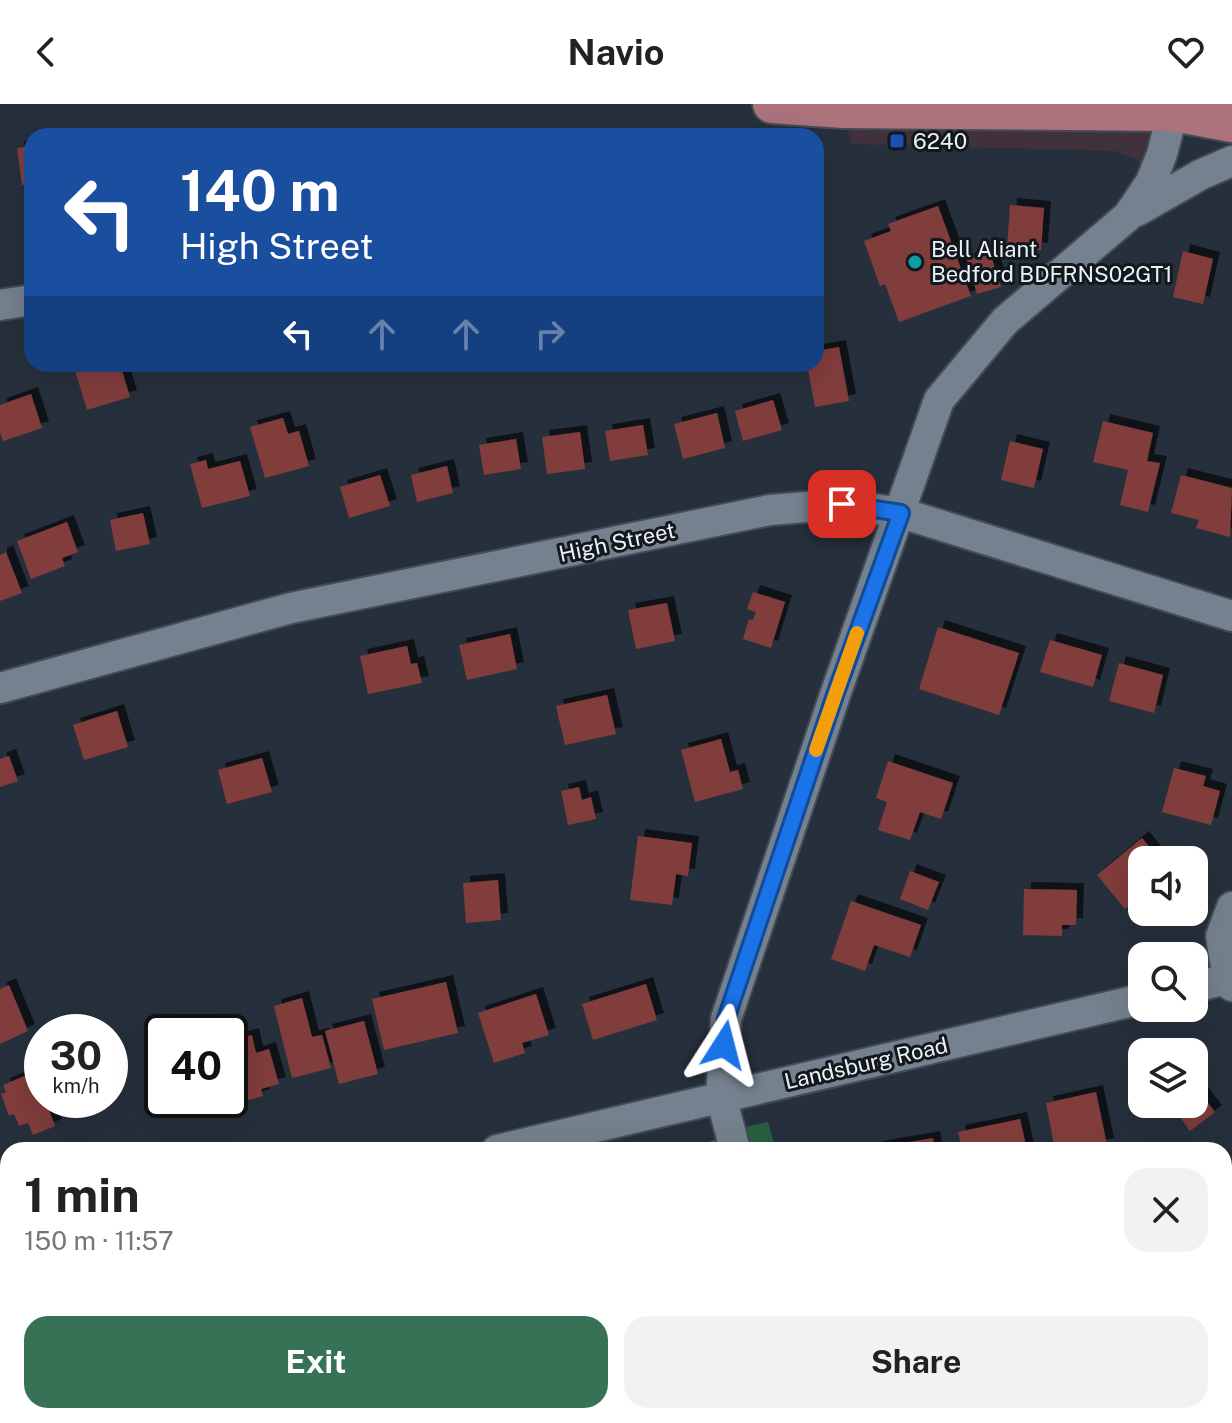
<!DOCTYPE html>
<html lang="en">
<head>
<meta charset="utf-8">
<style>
  body { margin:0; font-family:"Public Sans",sans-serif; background:#f2f2f2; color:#222; height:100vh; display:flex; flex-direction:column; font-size:30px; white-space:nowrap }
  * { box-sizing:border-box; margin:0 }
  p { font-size:26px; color:#767676 }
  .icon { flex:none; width:44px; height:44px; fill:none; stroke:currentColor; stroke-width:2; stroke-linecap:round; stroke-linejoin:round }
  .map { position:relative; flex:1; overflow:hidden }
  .side { position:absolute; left:0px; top:1038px; width:1232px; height:282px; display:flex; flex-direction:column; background:#fff; border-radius:24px 24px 0 0; box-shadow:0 8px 32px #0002 }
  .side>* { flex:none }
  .banner { position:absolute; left:24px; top:24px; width:800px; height:244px; border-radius:24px; box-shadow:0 8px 32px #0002; background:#1a4fa0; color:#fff; overflow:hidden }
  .buttons { position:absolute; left:1128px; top:742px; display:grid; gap:16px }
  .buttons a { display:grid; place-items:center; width:80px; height:80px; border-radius:16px; background:#fff; box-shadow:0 8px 32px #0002; font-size:40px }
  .speed { position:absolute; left:24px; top:910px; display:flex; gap:16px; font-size:40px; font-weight:700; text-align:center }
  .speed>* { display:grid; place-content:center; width:104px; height:104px; border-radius:50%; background:#fff; box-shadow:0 8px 32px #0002; line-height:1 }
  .speed small { font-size:20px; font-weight:400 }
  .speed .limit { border:4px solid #111; border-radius:12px; background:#fff; color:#111 }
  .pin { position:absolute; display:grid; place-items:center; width:68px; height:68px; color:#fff; margin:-34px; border-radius:16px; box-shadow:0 4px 12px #0006 }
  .me { position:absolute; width:88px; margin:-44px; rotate:9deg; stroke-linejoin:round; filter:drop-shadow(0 0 6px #0008) }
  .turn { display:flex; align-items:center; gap:28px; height:168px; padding:0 24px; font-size:36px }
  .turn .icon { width:104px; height:104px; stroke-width:2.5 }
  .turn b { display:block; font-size:56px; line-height:68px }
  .lanes { display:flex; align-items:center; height:76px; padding:0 24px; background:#0003; justify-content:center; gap:40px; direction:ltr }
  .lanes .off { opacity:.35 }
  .round { display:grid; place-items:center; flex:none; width:84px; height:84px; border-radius:24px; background:#f2f2f2 }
  .headline { display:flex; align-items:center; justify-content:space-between; height:136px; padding:0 24px }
  h1 { font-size:48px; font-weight:700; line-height:60px }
  .cta { display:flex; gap:16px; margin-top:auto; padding:16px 24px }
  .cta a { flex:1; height:92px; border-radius:24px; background:#387256; color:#fff; font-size:32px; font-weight:700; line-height:92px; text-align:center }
  .cta a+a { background:#f2f2f2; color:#222 }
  header { display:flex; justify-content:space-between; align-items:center; height:104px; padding:0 24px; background:#fff; font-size:36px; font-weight:700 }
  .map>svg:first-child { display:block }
</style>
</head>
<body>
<header><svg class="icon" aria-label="back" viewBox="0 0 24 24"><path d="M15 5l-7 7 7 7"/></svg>Navio<svg class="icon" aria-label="heart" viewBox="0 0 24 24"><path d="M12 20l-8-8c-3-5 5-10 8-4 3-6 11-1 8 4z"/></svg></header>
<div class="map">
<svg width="1232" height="1319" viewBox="0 0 1232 1319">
  <defs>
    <filter id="shadow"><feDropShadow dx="7" dy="-7" stdDeviation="0" flood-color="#0009"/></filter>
  </defs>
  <rect width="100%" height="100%" fill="#26303c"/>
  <path fill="#41313d" d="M839 0H1176L1159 80 1136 55 1115 47 852 40Z"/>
  <path fill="#276041" d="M768 1018 776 1046H688L749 1022Z
    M467 1312H1131L1133 1319H443Z"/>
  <path fill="#337b54" d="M237 1312H467L443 1319H228Z"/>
  <path fill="#813d3b" filter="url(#shadow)" d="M32 42V79L22 81 17 44Z
    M1010 101 1044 104 1041 146 1007 144Z
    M938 102 971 192 899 218 885 180 880 182 864 137 891 127 888 120Z
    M1183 147 1213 155 1203 200 1173 193Z
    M990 149 1001 183 977 190 967 156Z
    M839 243 849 297 815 303 807 260H816V247Z
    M83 260H120L130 293 87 306 74 263Z
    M31 290 42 324 3 337 0 328V301Z
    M773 296 782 326 743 337 735 307Z
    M717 309 725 344 683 355 674 320Z
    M283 314 288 330 299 327 309 362 265 374 250 323Z
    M1103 317 1153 329 1147 357 1160 359 1148 408 1120 401 1128 366 1093 358Z
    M643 321 648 351 610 357 605 327Z
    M580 328 585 365 547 370 542 333Z
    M516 335 521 365 484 371 479 341Z
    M1010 337 1043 345 1034 384 1001 376Z
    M206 356 208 365 240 357 250 392 202 404 190 360Z
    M447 362 453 389 417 398 411 371Z
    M380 371 390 402 349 414 340 383Z
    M1181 371 1232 384 1230 433 1196 424 1199 416 1171 409Z
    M143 409 150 440 116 447 110 416Z
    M67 418 78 448 62 454 65 462 31 475 17 437Z
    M6 448 22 489 0 497V451Z
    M753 488 785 498 771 544 743 535 749 515 753 516 756 508 747 505Z
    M667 499 675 537 636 545 628 506Z
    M938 523 1019 549 999 611 919 585Z
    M510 530 517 565 467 576 459 541Z
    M1050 536 1102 551 1093 583 1040 568Z
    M407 542 411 560 417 559 422 579 368 590 360 552Z
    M1119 559 1163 571 1154 609 1109 597Z
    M607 591 616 630 565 641 556 602Z
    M117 607 128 643 84 656 73 621Z
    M721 635 730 668 738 666 743 685 695 698 681 646Z
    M9 652 18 677 0 683V655Z
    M262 654 272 688 227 700 218 666Z
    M888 657 953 679 941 715 920 708 910 736 878 726 887 698 876 694Z
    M1174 664 1206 672 1203 682 1220 687 1211 721 1162 708Z
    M579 683 582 696 591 693 596 715 568 721 561 687Z
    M638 732 692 739 688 772 676 770 672 801 630 796Z
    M1142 734 1160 756H1142V791L1125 805 1097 771Z
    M910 767 939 778 928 806 900 795Z
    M498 776 501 816 466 819 463 779Z
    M1024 785 1077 786 1076 821H1062V832L1023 831Z
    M851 797 921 821 910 853 874 841 865 867 831 855Z
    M446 878 458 929 384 946 372 895Z
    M646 880 657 916 593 936 582 900Z
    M9 881 28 927 0 940V885Z
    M536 890 549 931 522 939 525 949 494 959 478 909Z
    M302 894 312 933 322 931 331 964 292 974 274 902Z
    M364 917 378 970 339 980 325 927Z
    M239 926 241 934 252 931 256 949 269 945 279 980 261 985 263 992 211 1007 208 996H230V928Z
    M34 968 42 988V996H45L55 1022 33 1031 28 1019 19 1022 14 1010 9 1012 1 990 6 988 3 981Z
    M1194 981 1215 1008 1190 1027 1170 1000H1194Z
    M1096 988 1107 1041 1081 1046H1055L1046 999Z
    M1020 1015 1027 1046H962L958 1028Z
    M933 1034 935 1046H876V1044Z
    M1224 1064 1232 1066V1116L1224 1114Z
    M1224 1304 1230 1306 1227 1319H1137L1125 1316 1126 1312H1224Z
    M134 1312H172L169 1319H131Z"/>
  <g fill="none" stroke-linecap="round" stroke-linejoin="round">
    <g stroke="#434c56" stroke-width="34">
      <path id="minor" d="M1137 107 1200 71 1232 57
        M0 201 32 196
        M0 584 291 504 770 406 842 400 901 409 1232 512
        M1232 803 1221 832 1228 875 1232 882
        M1194 883 1228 875
        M497 1046 1142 895
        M735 1046 721 992 726 915 835 591 939 296 1005 217 1128 112 1151 78 1162 50 1175 0
        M0 1197 7 1215 0 1227
        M808 1312 811 1319"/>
    </g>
    <g stroke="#434c56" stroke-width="42">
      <path id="major" d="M772 0 843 5 1174 8 1232 19"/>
    </g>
    <use href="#minor" stroke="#75818e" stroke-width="30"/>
    <use href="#major" stroke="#ac737d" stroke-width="38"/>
  </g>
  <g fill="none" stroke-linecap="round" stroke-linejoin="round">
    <g stroke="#114b97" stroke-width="20">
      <path id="route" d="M724 941 726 915 835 591 901 409 842 400"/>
    </g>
    <use href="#route" stroke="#1a73e8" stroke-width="14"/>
    <path stroke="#f59e0b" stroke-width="14" d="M816 646 857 529"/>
  </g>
  <rect fill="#1a4fb4" stroke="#13181d" stroke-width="3" x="889" y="29" width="16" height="16" rx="4"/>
  <circle fill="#0f9aa8" stroke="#13181d" stroke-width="3" cx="915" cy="158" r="8"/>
  <g text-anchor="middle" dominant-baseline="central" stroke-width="6" stroke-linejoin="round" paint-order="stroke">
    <g font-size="22" fill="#eaf1f9" stroke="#13181d" text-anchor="start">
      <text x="913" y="37">6240</text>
      <text x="931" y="145">Bell Aliant<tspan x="931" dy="25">Bedford BDFRNS02GT1</tspan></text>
    </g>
    <g font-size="22" fill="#eaf1f9" stroke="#13181d">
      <text transform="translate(617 438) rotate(-12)">High Street</text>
      <text transform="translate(866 959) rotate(-13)">Landsburg Road</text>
    </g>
  </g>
</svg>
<div class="buttons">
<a><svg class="icon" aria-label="sound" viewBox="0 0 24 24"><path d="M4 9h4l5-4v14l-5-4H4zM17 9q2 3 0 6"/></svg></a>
<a><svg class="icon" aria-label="search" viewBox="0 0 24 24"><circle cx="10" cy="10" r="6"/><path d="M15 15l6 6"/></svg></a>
<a><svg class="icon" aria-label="layers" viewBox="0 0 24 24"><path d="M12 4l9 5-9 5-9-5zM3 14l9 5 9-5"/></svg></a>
</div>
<div class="speed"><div>30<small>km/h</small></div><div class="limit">40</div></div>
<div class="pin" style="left:842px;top:400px;background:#d93025"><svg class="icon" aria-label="arrive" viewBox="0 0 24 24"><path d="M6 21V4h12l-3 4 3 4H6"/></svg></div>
<svg class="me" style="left:724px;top:941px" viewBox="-20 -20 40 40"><path d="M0-17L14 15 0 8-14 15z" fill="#1a73e8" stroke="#fff" stroke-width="4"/></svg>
<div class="banner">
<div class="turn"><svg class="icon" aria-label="left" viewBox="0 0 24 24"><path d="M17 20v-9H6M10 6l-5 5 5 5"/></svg><div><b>140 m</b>High Street</div></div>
<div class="lanes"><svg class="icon" aria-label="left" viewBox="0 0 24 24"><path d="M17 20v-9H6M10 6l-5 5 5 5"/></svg><svg class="icon off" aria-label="ahead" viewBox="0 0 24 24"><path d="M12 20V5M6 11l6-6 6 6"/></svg><svg class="icon off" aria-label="ahead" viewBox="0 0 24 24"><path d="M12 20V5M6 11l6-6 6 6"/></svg><svg class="icon off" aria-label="right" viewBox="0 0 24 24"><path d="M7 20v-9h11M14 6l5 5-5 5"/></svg></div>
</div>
<section class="side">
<div class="headline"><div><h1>1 min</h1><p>150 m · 11:57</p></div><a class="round"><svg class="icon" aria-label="close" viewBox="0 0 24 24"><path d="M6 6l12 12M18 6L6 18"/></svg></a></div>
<div class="cta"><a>Exit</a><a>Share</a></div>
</section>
</div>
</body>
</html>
